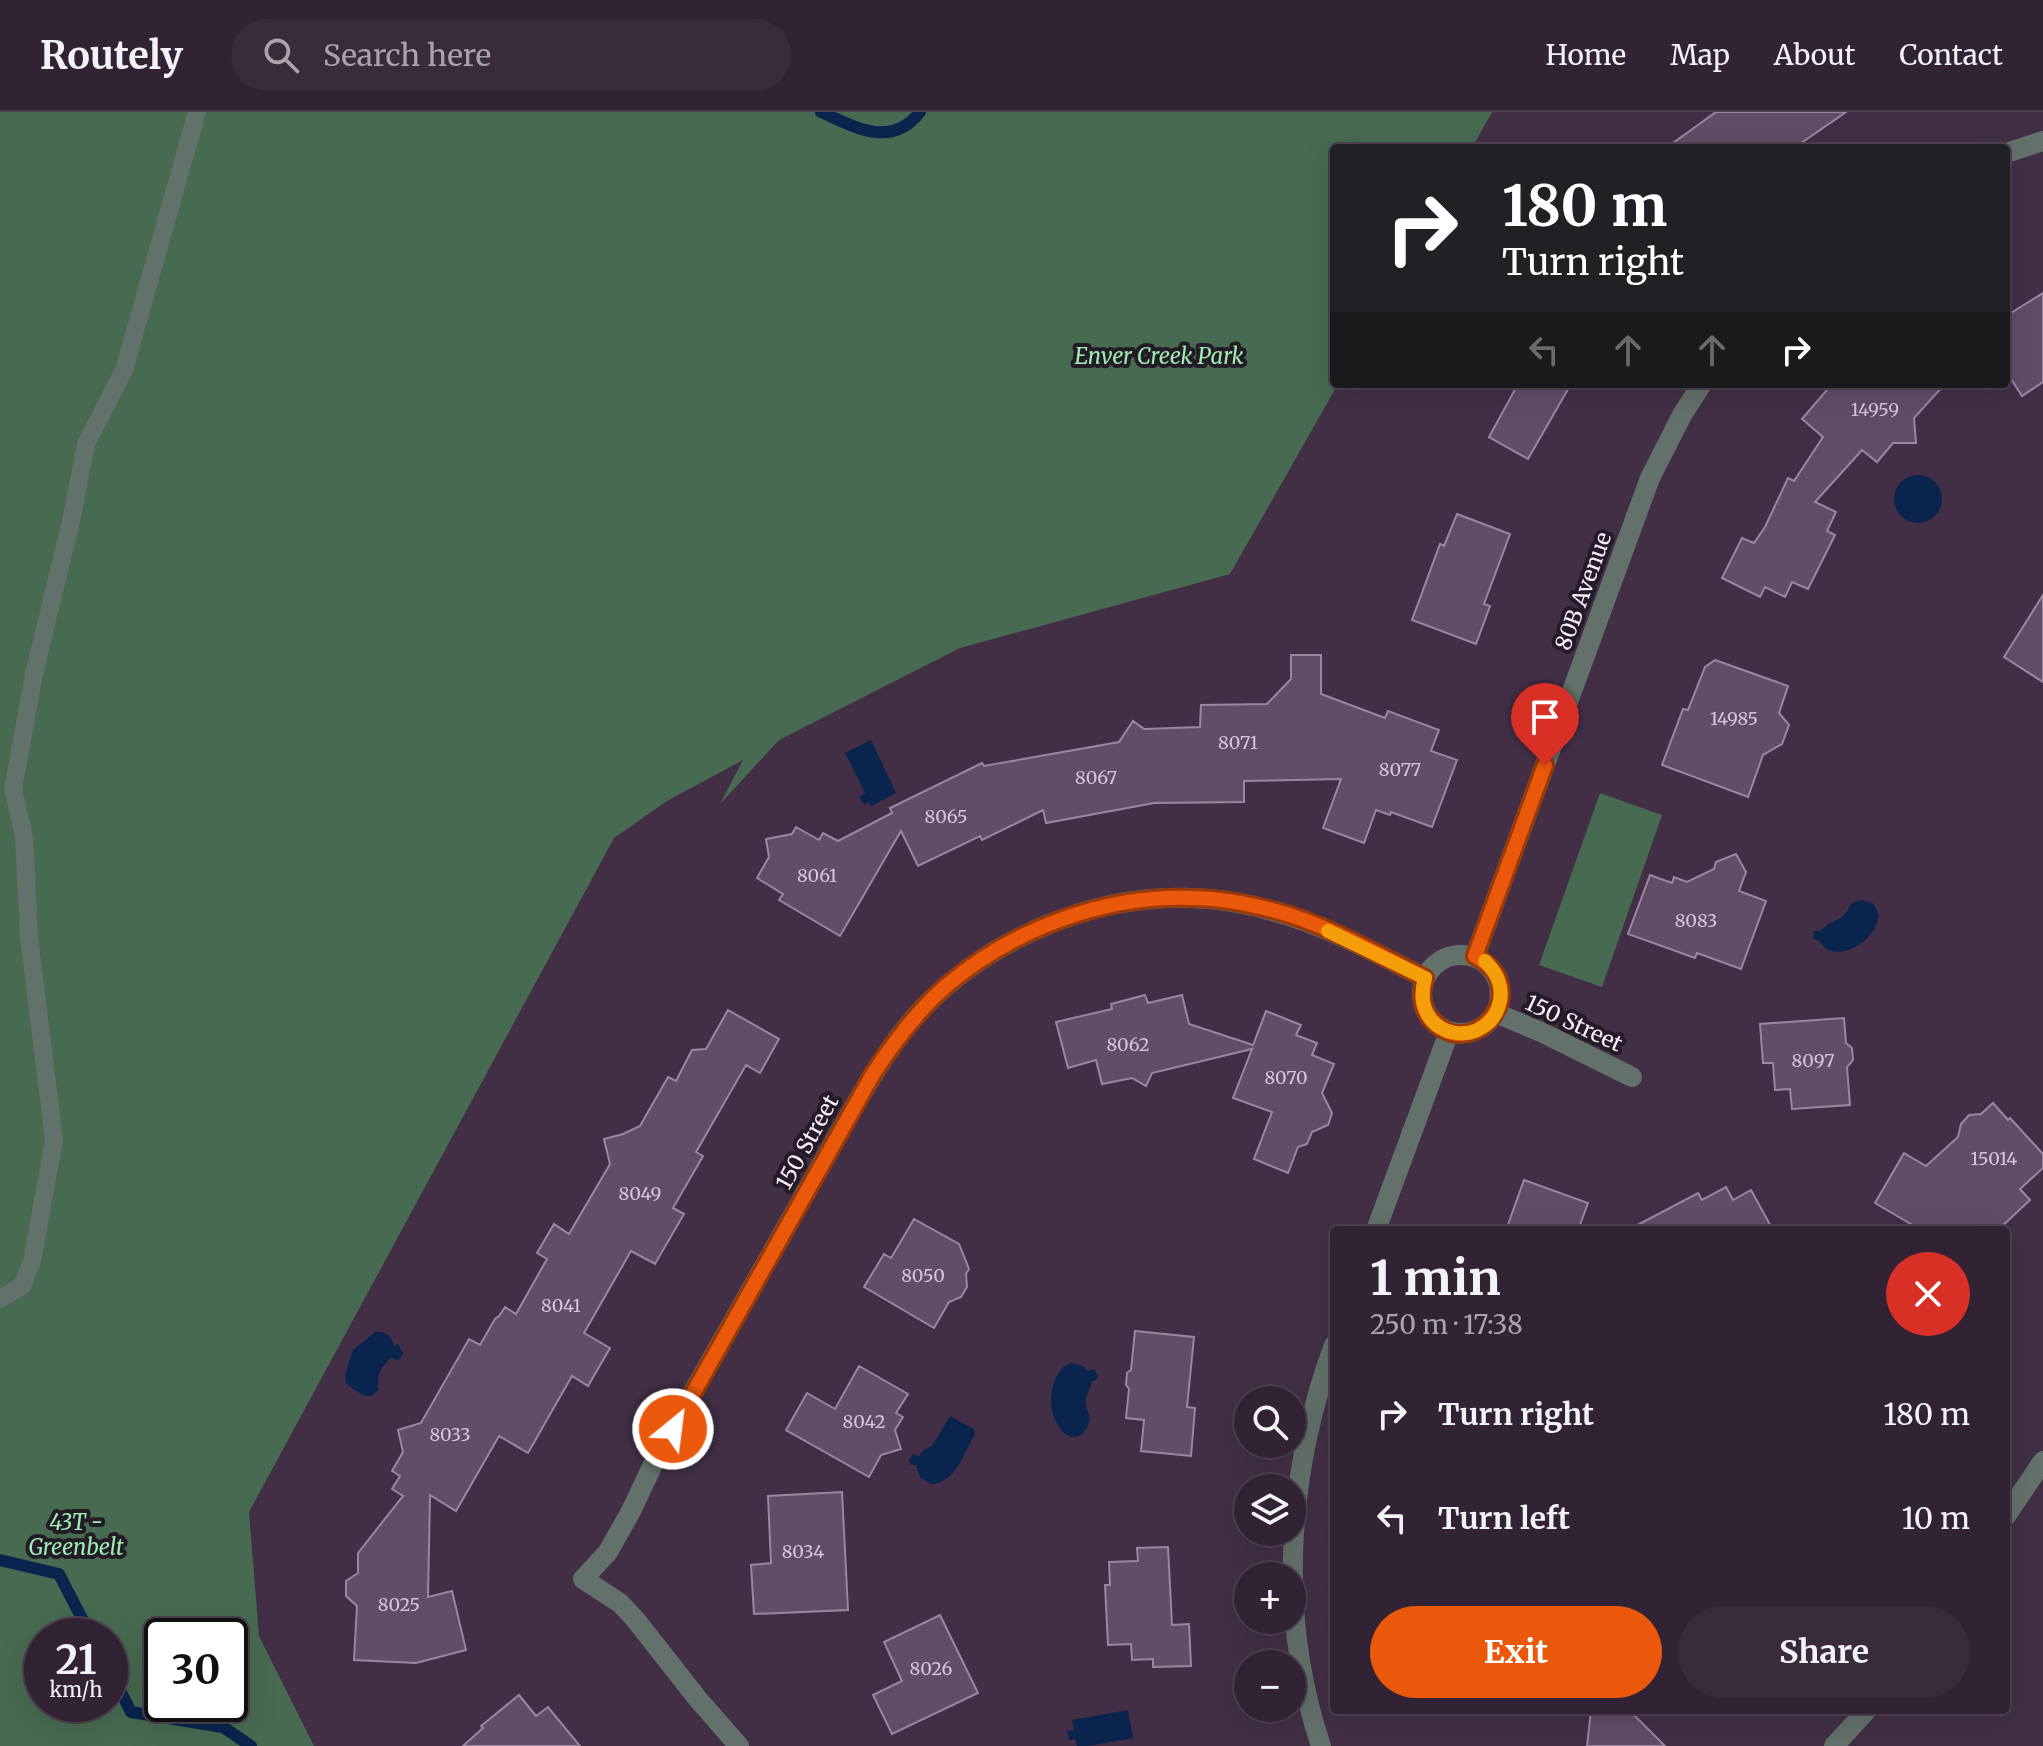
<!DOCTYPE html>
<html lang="en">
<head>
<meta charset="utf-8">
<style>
  body { margin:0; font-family:Merriweather,serif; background:#3a2b3c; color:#f1f3f6; height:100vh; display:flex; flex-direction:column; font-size:30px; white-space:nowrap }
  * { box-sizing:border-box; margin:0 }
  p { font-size:26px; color:#a8a4ac }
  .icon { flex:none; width:44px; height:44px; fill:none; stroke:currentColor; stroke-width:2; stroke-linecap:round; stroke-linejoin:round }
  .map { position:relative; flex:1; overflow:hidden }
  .side { position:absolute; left:1330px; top:1114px; width:680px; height:488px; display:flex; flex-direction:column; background:#322334; border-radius:8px; box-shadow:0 8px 32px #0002,0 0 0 2px #4d404f }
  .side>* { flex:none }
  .top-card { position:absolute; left:1330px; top:32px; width:680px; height:244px; border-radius:8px; box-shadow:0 8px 32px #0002,0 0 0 2px #4d404f; background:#202124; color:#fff; overflow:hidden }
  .fabs { position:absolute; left:1234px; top:1274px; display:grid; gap:16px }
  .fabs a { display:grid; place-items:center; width:72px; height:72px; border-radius:50%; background:#322334; box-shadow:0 8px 32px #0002,0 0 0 2px #4d404f; font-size:40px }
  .speed { position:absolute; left:24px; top:1506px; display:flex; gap:16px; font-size:40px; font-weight:700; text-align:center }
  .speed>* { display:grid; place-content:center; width:104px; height:104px; border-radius:50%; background:#322334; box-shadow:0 8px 32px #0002,0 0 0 2px #4d404f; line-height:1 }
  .speed small { font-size:20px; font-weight:400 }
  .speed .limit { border:4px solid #111; border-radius:12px; background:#fff; color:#111 }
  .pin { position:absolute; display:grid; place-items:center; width:68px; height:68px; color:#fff; margin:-82px -34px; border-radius:50% 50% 50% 0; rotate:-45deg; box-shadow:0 0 8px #0007 }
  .pin .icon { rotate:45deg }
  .me { position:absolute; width:88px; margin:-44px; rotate:29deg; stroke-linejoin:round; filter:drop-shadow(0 0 6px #0008) }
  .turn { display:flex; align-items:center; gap:28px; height:168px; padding:0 40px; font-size:36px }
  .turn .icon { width:104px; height:104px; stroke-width:2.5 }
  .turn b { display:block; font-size:56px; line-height:68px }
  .lanes { display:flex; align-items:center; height:76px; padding:0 40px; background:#0003; justify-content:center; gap:40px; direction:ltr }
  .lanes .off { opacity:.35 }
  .round { display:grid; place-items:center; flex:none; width:84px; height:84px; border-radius:42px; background:#3a2b3c }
  .head { display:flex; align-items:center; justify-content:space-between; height:136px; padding:0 40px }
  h1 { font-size:48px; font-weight:700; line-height:60px }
  .action { display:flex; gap:16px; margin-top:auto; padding:16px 40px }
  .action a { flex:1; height:92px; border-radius:48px; background:#ea580c; color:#fff; font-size:32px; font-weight:700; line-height:92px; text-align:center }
  .action a+a { background:#3a2b3c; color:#f1f3f6 }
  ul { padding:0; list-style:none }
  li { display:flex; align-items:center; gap:24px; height:104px; padding:0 40px }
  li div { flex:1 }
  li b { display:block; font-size:30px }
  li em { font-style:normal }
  header { display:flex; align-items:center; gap:48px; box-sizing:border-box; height:112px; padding:0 40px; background:#322334; border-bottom:2px solid #4d404f }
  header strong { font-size:38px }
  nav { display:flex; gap:44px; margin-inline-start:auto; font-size:28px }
  .search { width:560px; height:72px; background:#3a2b3c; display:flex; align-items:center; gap:20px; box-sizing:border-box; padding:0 28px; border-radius:44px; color:#a8a4ac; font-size:30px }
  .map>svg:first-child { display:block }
</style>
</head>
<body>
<header>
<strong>Routely</strong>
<div class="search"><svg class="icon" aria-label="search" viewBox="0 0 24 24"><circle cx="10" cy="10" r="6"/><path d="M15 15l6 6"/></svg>Search here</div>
<nav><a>Home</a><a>Map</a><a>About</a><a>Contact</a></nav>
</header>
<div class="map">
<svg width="2043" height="1634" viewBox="0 0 2043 1634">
  <rect width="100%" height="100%" fill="#422f46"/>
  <path fill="#476b50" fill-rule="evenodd" d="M0 0H1492L1472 36H1334V272H1338L1230 462 960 536 779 628 720 692 743 648 667 689 614 726 249 1400 259 1524 314 1634H0ZM42 1524H110V1592H42ZM162 1524H230V1592H162Z
    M1600 681 1662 703 1602 875 1539 853Z"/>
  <path fill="#09254e" d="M1894 387a24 24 0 1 1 48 0a24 24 0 1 1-48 0Z
    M871 628 896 681 871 694 869 690 864 693 859 685 865 681 845 641Z
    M1862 788 1874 792 1879 804C1877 810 1875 817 1871 822 1859 837 1831 850 1820 829L1813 827 1814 819H1821C1830 808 1835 811 1843 804 1852 796 1847 790 1862 788Z
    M375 1220C386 1219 392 1224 394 1234L398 1232 403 1241 400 1247 396 1248 391 1245C378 1261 379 1257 378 1278L372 1284H365L350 1275 346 1271 345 1263 353 1238Z
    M1072 1251 1083 1254 1088 1259 1095 1257 1098 1265 1096 1268 1092 1269C1091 1277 1084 1285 1086 1293 1087 1300 1091 1303 1089 1311 1076 1347 1039 1307 1055 1268 1059 1259 1062 1254 1072 1251Z
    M950 1304 974 1317 975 1322C964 1341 955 1372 931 1372L920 1365 916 1353H911L909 1348 913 1342 919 1344 924 1338 932 1334Z
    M1128 1598 1133 1626 1089 1634H1077L1075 1627 1069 1628 1067 1619 1074 1618 1072 1608Z"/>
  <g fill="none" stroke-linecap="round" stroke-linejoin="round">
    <path stroke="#09254e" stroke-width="12" d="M821 0C855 15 891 37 920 0
      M0 1448 59 1462 91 1524
      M110 1559 131 1600 223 1615 251 1634"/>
  </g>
  <path fill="#614d66" stroke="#9b86a1" stroke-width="2" d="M1716 0H1846L1794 36H1666Z
    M2043 181V270L2022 284 2006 259V204Z
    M1518 272H1571L1528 347 1489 325Z
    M1832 272H1945L1914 306 1916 331H1893L1877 350 1862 338 1815 390 1836 400 1827 419 1835 423 1808 477 1792 470 1785 485 1765 475 1760 485 1722 466 1742 426 1754 431 1765 415 1788 366 1794 369 1823 325 1802 307Z
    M1457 402 1510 422 1484 492 1490 494 1476 532 1412 508 1440 432 1444 434Z
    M2043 483V570L2004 545Z
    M1291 543H1321V582L1385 606 1388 599 1439 618 1431 639 1457 648 1432 715 1391 700 1390 703 1376 698 1364 731 1323 716 1341 667 1244 669V690L1154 691 1046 711 1043 698 982 728 980 724 918 754 901 719 840 824 779 788 783 782 757 766 769 745 766 727 792 722 796 715 819 728 823 721 838 729 892 701 890 696 982 651 984 654 1119 630 1133 609 1144 617 1200 615 1201 593 1267 592 1291 567Z
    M1715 548 1788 574 1779 601 1789 613 1782 632 1763 643 1748 685 1662 653 1683 597 1688 598 1705 555Z
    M1736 742 1746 760 1739 779 1766 789 1741 857 1697 841 1695 846 1628 822 1650 763 1672 771 1674 765 1687 770 1714 757 1716 750Z
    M1145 883 1148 891 1182 883 1189 912 1253 933 1266 899 1301 913 1296 923 1317 931 1312 943 1334 952 1322 981 1332 1001 1328 1013 1312 1020 1307 1032 1298 1035 1288 1061 1254 1047 1272 1000 1233 986 1252 937 1152 961 1146 974 1132 966 1102 972 1096 948 1068 956 1056 910 1112 897 1111 892Z
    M728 898 779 927 760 961 746 953 696 1040 703 1044 673 1096 684 1102 655 1152 631 1139 584 1221 610 1236 588 1274 572 1264 528 1341 499 1324 456 1399 430 1383 428 1485 452 1479 466 1538 416 1551 354 1548 357 1494 346 1484V1469L358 1461V1441L403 1384 392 1377 400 1364 392 1359 403 1340 398 1318 421 1311 469 1227 480 1233 495 1207 499 1204 505 1195 516 1202 547 1147 537 1141 554 1112 569 1122 610 1052 604 1027 623 1022 640 1014 668 965 676 969 692 938 706 937Z
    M1844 906 1846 931 1852 936 1853 948 1847 955 1850 993 1792 997 1790 977 1775 978 1773 951H1763L1760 912Z
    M1993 991 2008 1008 2010 1006 2043 1042V1056L2020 1077 2030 1088 1998 1118H1921L1875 1091 1904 1041 1926 1054 1958 1025 1961 1012 1969 1003 1981 1002Z
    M1524 1068 1588 1091 1578 1118H1506Z
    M1726 1075 1733 1088 1751 1078 1773 1118H1628L1698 1081 1702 1088Z
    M914 1107 959 1132 969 1157 966 1162 967 1175 961 1185 949 1190 934 1216 864 1175 884 1142 891 1146Z
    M1135 1219 1194 1225 1187 1295 1195 1296 1191 1344 1141 1339 1144 1308 1126 1306 1129 1277 1126 1273 1127 1261 1131 1258Z
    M859 1254 908 1282 896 1301 903 1305 895 1318 901 1337 881 1343 869 1365 786 1318 807 1281 835 1297Z
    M842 1380 848 1498 754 1502 751 1453 771 1451 768 1384Z
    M1168 1435 1172 1513 1189 1512 1191 1554 1153 1555V1547L1132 1548 1131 1532 1108 1533 1105 1473H1110L1109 1450 1138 1449 1137 1436Z
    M940 1503 978 1581 892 1622 873 1583 902 1569 884 1530Z
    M519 1583 536 1604 548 1595 580 1634H463L483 1616 481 1614Z
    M1591 1598H1629L1665 1634H1587Z"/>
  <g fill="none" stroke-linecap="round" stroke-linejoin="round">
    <path stroke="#627169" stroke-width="18" d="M0 1187 22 1174 32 1149 54 1028 29 825 24 725 13 677 34 562 71 409 86 332 124 258 197 0"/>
    <path stroke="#627169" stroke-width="20" d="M2006 41 2043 29
      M1422 882a39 39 0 1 1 78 0a39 39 0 1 1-78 0Z
      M1475 844 1650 366 1682 303 1702 272
      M1496 901 1541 920 1632 965
      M1376 1118 1449 920
      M2006 1404 2043 1349
      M739 1634 697 1586 635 1507 620 1491 583 1467 608 1440 631 1399 657 1344 858 988C878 954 898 922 925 894 993 825 1095 782 1192 786 1220 787 1249 792 1276 800 1328 814 1377 842 1425 866
      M1321 1634C1277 1503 1287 1361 1334 1233
      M1834 1634 1867 1598"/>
  </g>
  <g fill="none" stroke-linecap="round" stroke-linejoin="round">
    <g stroke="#983908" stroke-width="20">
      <path id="route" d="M673 1317 873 962C894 930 917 899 946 874 1013 817 1104 783 1192 786 1220 786 1249 792 1276 799 1328 813 1377 842 1425 866 1421 881 1420 894 1431 907 1471 954 1538 878 1475 844L1545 653"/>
    </g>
    <use href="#route" stroke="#ea580c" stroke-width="14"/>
    <path stroke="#f59e0b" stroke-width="14" d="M1328 819 1425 866C1408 929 1490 940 1500 889 1503 872 1496 860 1485 849"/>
  </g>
  <g text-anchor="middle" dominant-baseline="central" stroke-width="8" stroke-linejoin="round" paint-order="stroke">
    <g font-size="18" fill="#d4c6d9">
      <text x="1875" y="297">14959</text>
      <text x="1734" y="606">14985</text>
      <text x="1238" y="630">8071</text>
      <text x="1400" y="657">8077</text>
      <text x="1096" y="665">8067</text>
      <text x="946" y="704">8065</text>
      <text x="817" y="763">8061</text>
      <text x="1696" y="808">8083</text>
      <text x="1128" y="932">8062</text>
      <text x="1813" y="948">8097</text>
      <text x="1286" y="965">8070</text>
      <text x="1994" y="1046">15014</text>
      <text x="640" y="1081">8049</text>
      <text x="923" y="1163">8050</text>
      <text x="561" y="1193">8041</text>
      <text x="864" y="1309">8042</text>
      <text x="450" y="1322">8033</text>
      <text x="803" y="1439">8034</text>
      <text x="399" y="1492">8025</text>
      <text x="931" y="1556">8026</text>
    </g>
    <g font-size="22" font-style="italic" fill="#9eedb2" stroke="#231b25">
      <text x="1159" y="244">Enver Creek Park</text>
      <text x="76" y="1410">43T -<tspan x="76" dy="25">Greenbelt</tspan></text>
    </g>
    <g font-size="22" fill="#fbefff" stroke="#231b25">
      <text transform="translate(1583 479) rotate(-70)">80B Avenue</text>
      <text transform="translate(1574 911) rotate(25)">150 Street</text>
      <text transform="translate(807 1030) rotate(-61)">150 Street</text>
    </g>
  </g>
</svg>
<div class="fabs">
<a><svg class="icon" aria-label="search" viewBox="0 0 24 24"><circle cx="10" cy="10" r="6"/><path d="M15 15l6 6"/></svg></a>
<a><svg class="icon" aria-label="layers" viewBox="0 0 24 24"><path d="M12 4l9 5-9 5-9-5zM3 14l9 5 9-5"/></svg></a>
<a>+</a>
<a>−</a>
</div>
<div class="speed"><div>21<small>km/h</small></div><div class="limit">30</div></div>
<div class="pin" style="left:1545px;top:653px;background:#d93025"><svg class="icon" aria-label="arrive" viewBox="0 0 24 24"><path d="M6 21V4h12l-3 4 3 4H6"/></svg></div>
<svg class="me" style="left:673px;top:1317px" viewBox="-20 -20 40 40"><circle r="17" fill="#ea580c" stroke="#fff" stroke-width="3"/><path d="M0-11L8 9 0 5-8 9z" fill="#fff"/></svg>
<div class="top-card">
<div class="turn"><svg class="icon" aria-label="right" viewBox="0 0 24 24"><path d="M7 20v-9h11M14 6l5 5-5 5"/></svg><div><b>180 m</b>Turn right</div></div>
<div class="lanes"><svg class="icon off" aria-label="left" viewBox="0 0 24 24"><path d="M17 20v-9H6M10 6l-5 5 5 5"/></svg><svg class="icon off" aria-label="ahead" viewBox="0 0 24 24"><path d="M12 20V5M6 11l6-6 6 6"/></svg><svg class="icon off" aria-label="ahead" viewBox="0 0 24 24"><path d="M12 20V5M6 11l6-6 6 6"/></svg><svg class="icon" aria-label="right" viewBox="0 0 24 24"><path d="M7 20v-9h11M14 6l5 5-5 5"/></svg></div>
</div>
<section class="side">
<div class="head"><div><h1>1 min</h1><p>250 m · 17:38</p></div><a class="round" style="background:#d93025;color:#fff"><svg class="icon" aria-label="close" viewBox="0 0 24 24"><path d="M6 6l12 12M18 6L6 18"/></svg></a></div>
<ul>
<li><svg class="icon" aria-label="right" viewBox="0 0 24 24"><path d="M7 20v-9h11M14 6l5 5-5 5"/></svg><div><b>Turn right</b></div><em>180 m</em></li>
<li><svg class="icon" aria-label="left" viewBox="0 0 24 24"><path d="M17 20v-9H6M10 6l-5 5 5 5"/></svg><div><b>Turn left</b></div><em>10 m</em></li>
</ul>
<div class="action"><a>Exit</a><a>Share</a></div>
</section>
</div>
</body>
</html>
